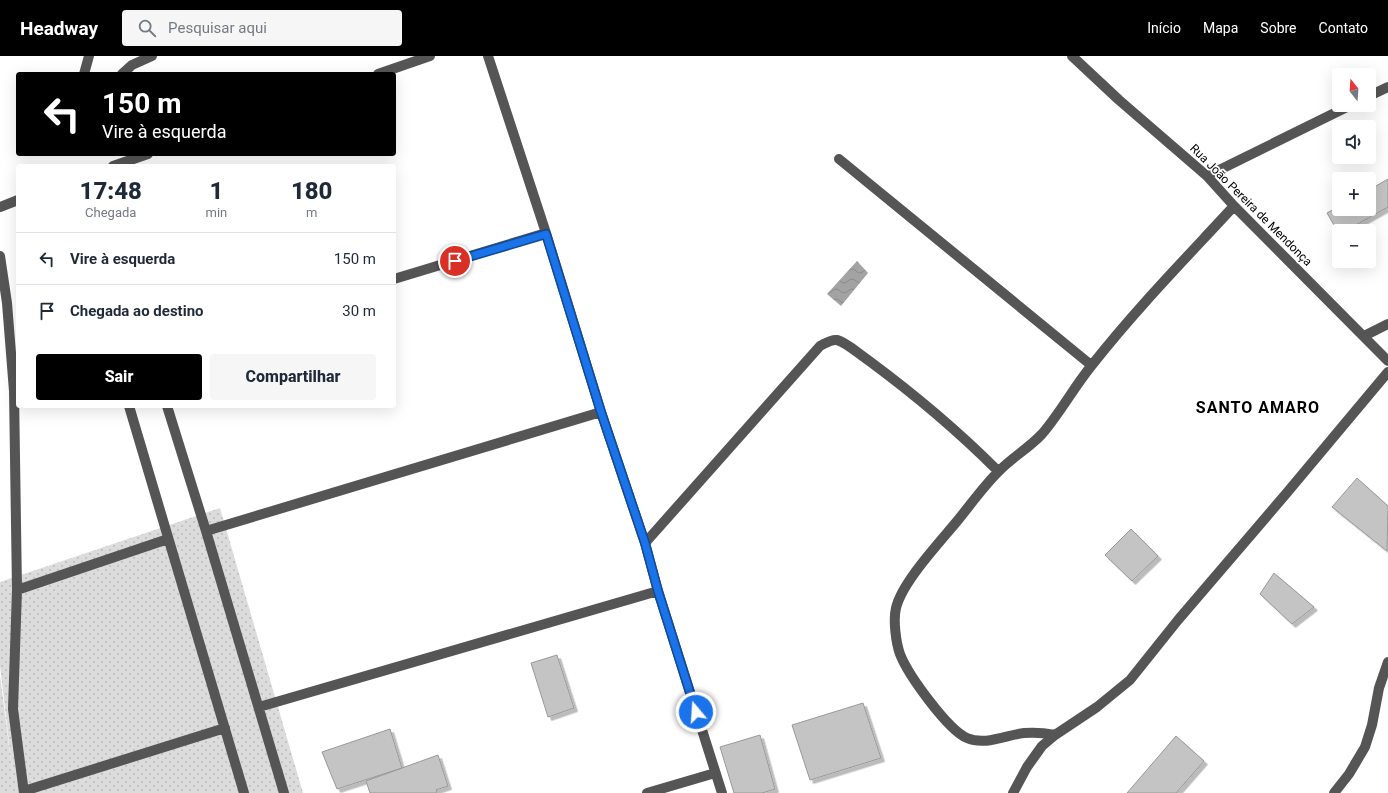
<!DOCTYPE html>
<html lang="pt">
<head>
<meta charset="utf-8">
<style>
  body { margin:0; font-family:Roboto,sans-serif; background:#f6f6f7; color:#1f2937; height:100vh; display:flex; flex-direction:column; font-size:15px; white-space:nowrap }
  * { box-sizing:border-box; margin:0 }
  p { font-size:13px; color:#747a83 }
  .icon { flex:none; width:22px; height:22px; fill:none; stroke:currentColor; stroke-width:2; stroke-linecap:round; stroke-linejoin:round }
  .map { position:relative; flex:1; overflow:hidden }
  .panel { position:absolute; left:16px; top:108px; width:380px; height:244px; display:flex; flex-direction:column; background:#fff; border-radius:4px; box-shadow:0 4px 16px #0002 }
  .panel>* { flex:none }
  .guide { position:absolute; left:16px; top:16px; width:380px; height:84px; border-radius:4px; box-shadow:0 4px 16px #0002; background:#000; color:#fff; overflow:hidden }
  .needle { width:26px; rotate:343deg }
  .buttons { position:absolute; left:1332px; top:12px; display:grid; gap:8px }
  .buttons a { display:grid; place-items:center; width:44px; height:44px; border-radius:4px; background:#fff; box-shadow:0 4px 16px #0002; font-size:20px }
  .pin { position:absolute; display:grid; place-items:center; width:34px; height:34px; color:#fff; margin:-17px; border:2px solid #fff; border-radius:50%; box-shadow:0 1px 4px #0007 }
  .me { position:absolute; width:44px; margin:-22px; rotate:342deg; stroke-linejoin:round; filter:drop-shadow(0 0 3px #0008) }
  .turn { display:flex; align-items:center; gap:14px; height:84px; padding:0 20px; font-size:18px }
  .turn .icon { width:52px; height:52px; stroke-width:2.5 }
  .turn b { display:block; font-size:28px; line-height:34px }
  .eta { display:flex; justify-content:space-evenly; align-items:center; height:68px; text-align:center }
  .eta b { font-size:24px; font-weight:800; line-height:28px }
  .button { display:flex; gap:8px; margin-top:auto; padding:8px 20px }
  .button a { flex:1; height:46px; border-radius:4px; background:#000; color:#fff; font-size:16px; font-weight:800; line-height:46px; text-align:center }
  .button a+a { background:#f6f6f7; color:#1f2937 }
  ul { padding:0; list-style:none }
  li { display:flex; align-items:center; gap:12px; height:52px; padding:0 20px; border-top:1px solid #e0e1e3 }
  li div { flex:1 }
  li b { display:block; font-size:15px }
  li em { font-style:normal }
  header { display:flex; align-items:center; gap:24px; box-sizing:border-box; height:56px; padding:0 20px; background:#000; color:#fff }
  header strong { font-size:19px }
  nav { display:flex; gap:22px; margin-inline-start:auto; font-size:14px }
  .search { width:280px; height:36px; background:#f6f6f7; display:flex; align-items:center; gap:10px; box-sizing:border-box; padding:0 14px; border-radius:4px; color:#747a83; font-size:15px }
  .map>svg:first-child { display:block }
</style>
</head>
<body>
<header>
<strong>Headway</strong>
<div class="search"><svg class="icon" aria-label="search" viewBox="0 0 24 24"><circle cx="10" cy="10" r="6"/><path d="M15 15l6 6"/></svg>Pesquisar aqui</div>
<nav><a>Início</a><a>Mapa</a><a>Sobre</a><a>Contato</a></nav>
</header>
<div class="map">
<svg width="1388" height="737" viewBox="0 0 1388 737">
  <defs>
    <pattern id="grass-dots" width="8" height="8" patternUnits="userSpaceOnUse"><rect width="8" height="8" fill="#dcdcdc"/><path d="M2 2h.1M6 6h.1" fill="none" stroke="#bbb" stroke-width="1.8" stroke-linecap="round"/></pattern>
    <pattern id="water-waves" width="16" height="10" patternUnits="userSpaceOnUse"><rect width="16" height="10" fill="#a3a3a3"/><path d="M0 5q4-4 8 0t8 0" fill="none" stroke="#8b8b8b"/></pattern>
    <filter id="shadow"><feDropShadow dx="3.5" dy="3.5" stdDeviation="0" flood-color="#0004"/></filter>
  </defs>
  <rect width="100%" height="100%" fill="#fff"/>
  <path fill="url(#grass-dots)" d="M220 452 303 737H0V619L13 721 0 610V526Z"/>
  <path fill="url(#water-waves)" d="M857 205 868 217 841 250 827 238Z"/>
  <path fill="#c4c4c4" stroke="#999" filter="url(#shadow)" d="M1388 123V151L1345 175H1339V178L1327 157 1339 150V153H1369V134Z
    M1357 422 1388 450 1387 495 1332 451Z
    M1131 473 1158 500 1132 525 1105 499Z
    M1274 517 1314 551 1292 568 1260 538Z
    M557 599 574 652 548 661 531 607Z
    M863 647 881 702 810 724 792 669Z
    M390 673 402 712 337 733 322 696Z
    M760 679 775 733 762 737H734L720 691Z
    M1176 680 1204 705 1176 737H1127Z
    M438 699 448 730 436 734 437 737H370L366 725Z"/>
  <g fill="none" stroke-linecap="round" stroke-linejoin="round">
    <path stroke="#555" stroke-width="10" d="M488 0 546 177 601 356 645 487 658 535 722 737
      M1072 0 1119 44 1207 120 1234 150 1388 305
      M84 18 89 0
      M122 18 132 9 152 0
      M378 18 430 0
      M1369 40 1388 31
      M839 103 1091 309
      M113 110 148 98
      M1207 120 1351 49
      M0 151 18 144
      M0 200 7 247 14 335 17 534 13 653 24 737
      M394 223 546 177
      M1364 280 1388 268
      M129 350 244 737
      M167 350 206 475 284 737
      M206 475 601 356
      M645 487 820 290C826 287 831 283 837 284 846 286 860 299 868 304 914 338 958 375 998 415
      M17 534 168 483
      M259 651 658 535
      M1055 679C1045 677 1035 676 1024 677 1006 679 985 690 967 682 948 674 908 619 900 598 896 587 893 564 896 552 902 526 940 486 958 464 971 448 983 431 998 416 1011 402 1028 393 1042 378 1060 357 1074 331 1092 309 1136 253 1186 202 1234 150
      M24 735 225 672
      M647 737 715 717
      M1013 737 1027 711 1042 690 1055 679 1097 651 1130 624 1178 564 1285 439 1388 316
      M1334 737 1349 718 1365 691 1372 669 1379 632 1388 606"/>
  </g>
  <g fill="none" stroke-linecap="round" stroke-linejoin="round">
    <g stroke="#114b97" stroke-width="10">
      <path id="route" d="M455 205 546 178 601 356 645 487 658 535 696 656"/>
    </g>
    <use href="#route" stroke="#1a73e8" stroke-width="7"/>
  </g>
  <g text-anchor="middle" dominant-baseline="central" stroke-width="3.5" stroke-linejoin="round" paint-order="stroke">
    <g font-size="12" fill="#000" stroke="#fff">
      <text transform="translate(1251 149) rotate(45)">Rua João Pereira de Mendonça</text>
    </g>
    <g font-size="16" font-weight="bold" letter-spacing="1" fill="#000" stroke="#fff">
      <text x="1258" y="351">SANTO AMARO</text>
    </g>
  </g>
</svg>
<div class="buttons">
<a><svg class="needle" viewBox="-14 -14 28 28"><path d="M0-13l5 13h-10z" fill="#e53935"/><path d="M0 13l5-13h-10z" fill="#747a83"/></svg></a>
<a><svg class="icon" aria-label="sound" viewBox="0 0 24 24"><path d="M4 9h4l5-4v14l-5-4H4zM17 9q2 3 0 6"/></svg></a>
<a>+</a>
<a>−</a>
</div>
<div class="pin" style="left:455px;top:205px;background:#d93025"><svg class="icon" aria-label="arrive" viewBox="0 0 24 24"><path d="M6 21V4h12l-3 4 3 4H6"/></svg></div>
<svg class="me" style="left:696px;top:656px" viewBox="-20 -20 40 40"><circle r="17" fill="#1a73e8" stroke="#fff" stroke-width="3"/><path d="M0-11L8 9 0 5-8 9z" fill="#fff"/></svg>
<div class="guide">
<div class="turn"><svg class="icon" aria-label="left" viewBox="0 0 24 24"><path d="M17 20v-9H6M10 6l-5 5 5 5"/></svg><div><b>150 m</b>Vire à esquerda</div></div>
</div>
<section class="panel">
<div class="eta">
<div><b>17:48</b><p>Chegada</p></div>
<div><b>1</b><p>min</p></div>
<div><b>180</b><p>m</p></div>
</div>
<ul>
<li><svg class="icon" aria-label="left" viewBox="0 0 24 24"><path d="M17 20v-9H6M10 6l-5 5 5 5"/></svg><div><b>Vire à esquerda</b></div><em>150 m</em></li>
<li><svg class="icon" aria-label="arrive" viewBox="0 0 24 24"><path d="M6 21V4h12l-3 4 3 4H6"/></svg><div><b>Chegada ao destino</b></div><em>30 m</em></li>
</ul>
<div class="button"><a>Sair</a><a>Compartilhar</a></div>
</section>
</div>
</body>
</html>
